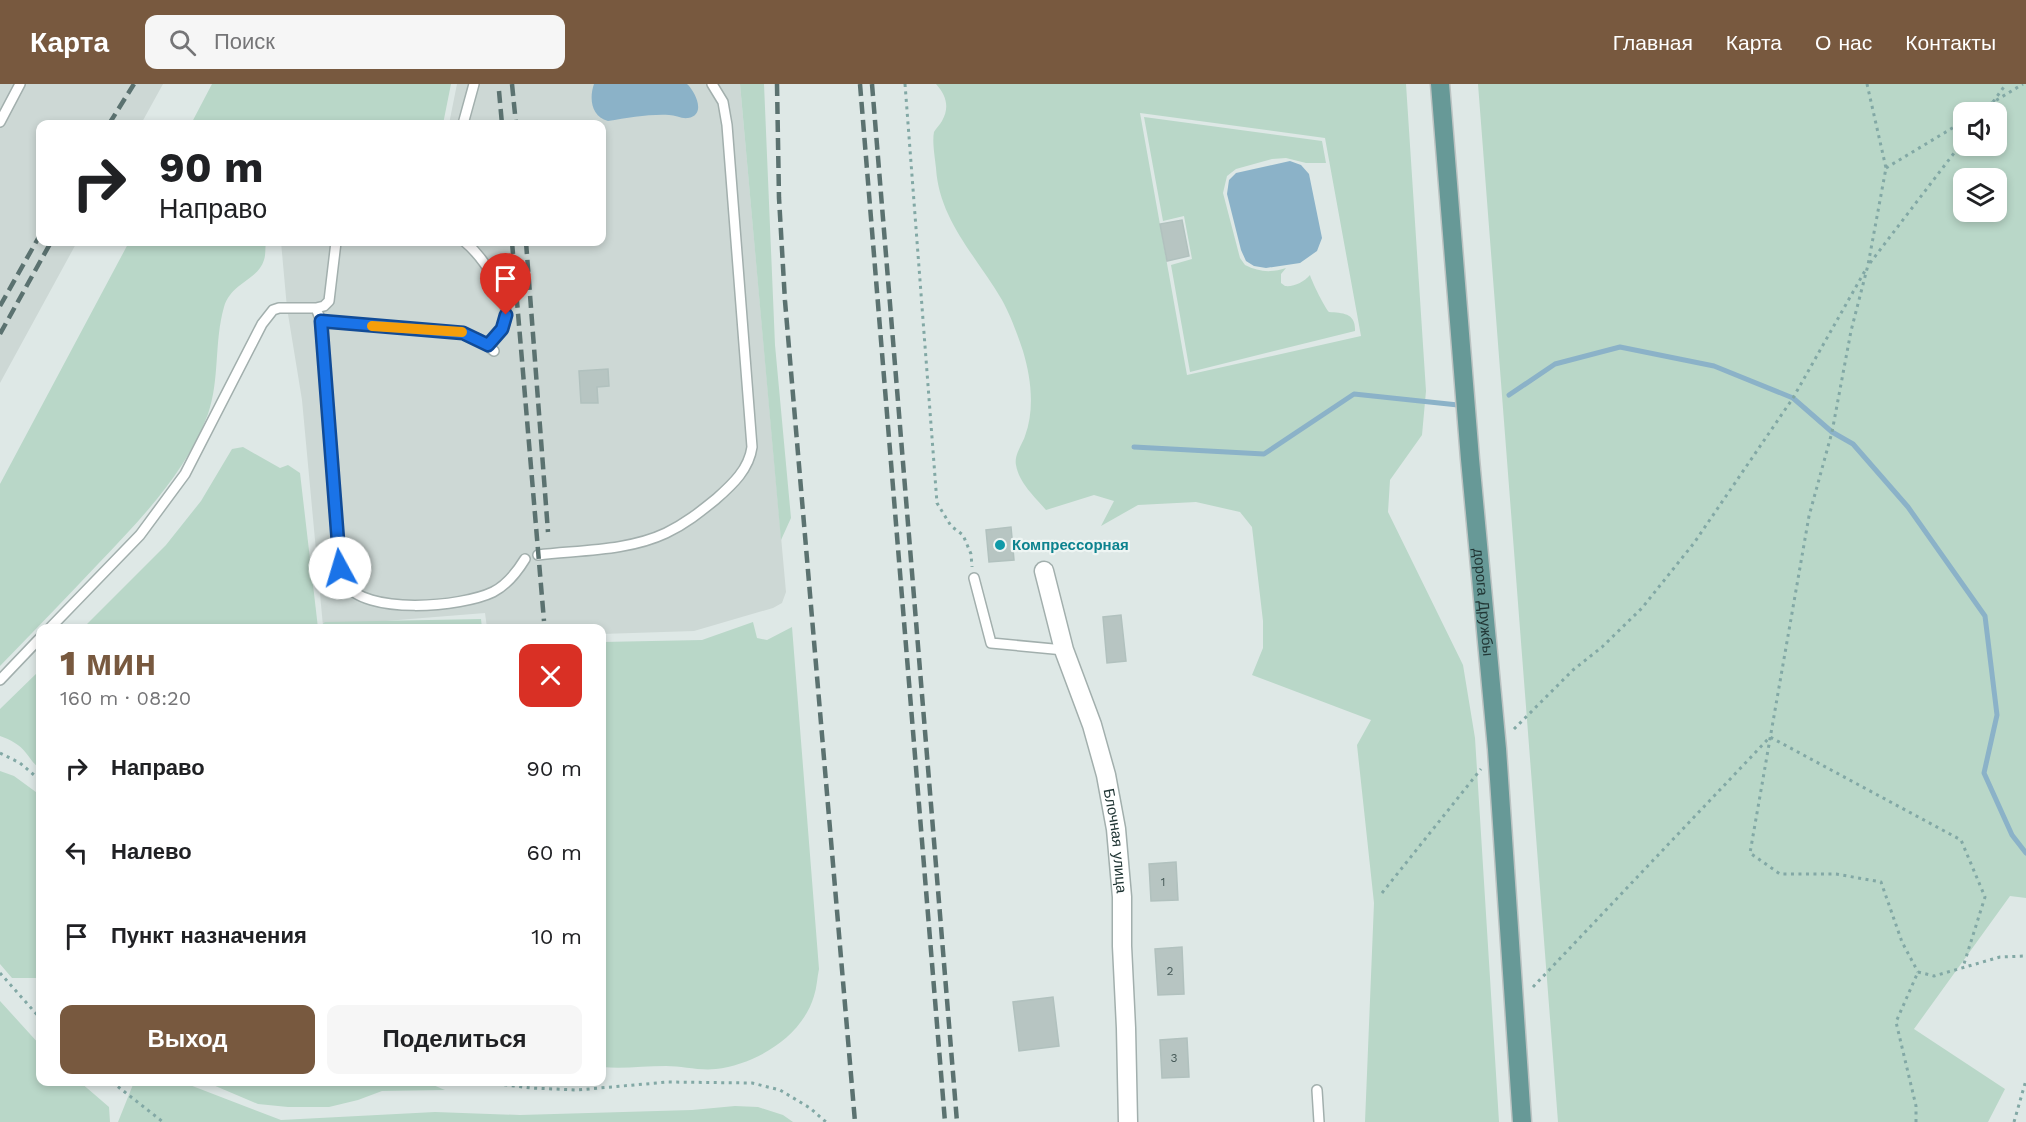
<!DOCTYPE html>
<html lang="ru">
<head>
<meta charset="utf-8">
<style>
  body { margin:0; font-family:"Work Sans",sans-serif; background:#f6f6f6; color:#202124; height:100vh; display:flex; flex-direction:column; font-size:22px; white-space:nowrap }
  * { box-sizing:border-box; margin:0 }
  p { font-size:20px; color:#757577 }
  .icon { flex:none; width:33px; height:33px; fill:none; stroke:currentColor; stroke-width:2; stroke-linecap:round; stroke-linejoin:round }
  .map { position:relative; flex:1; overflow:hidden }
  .side { position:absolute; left:36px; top:540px; width:570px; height:462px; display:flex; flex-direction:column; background:#fff; border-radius:12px; box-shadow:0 3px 9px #0003 }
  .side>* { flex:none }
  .guide { position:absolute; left:36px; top:36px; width:570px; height:126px; border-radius:12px; box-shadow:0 3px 9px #0003; background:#fff; color:#202124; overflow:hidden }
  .buttons { position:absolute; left:1953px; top:18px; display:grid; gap:12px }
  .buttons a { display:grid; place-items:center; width:54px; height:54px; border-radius:12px; background:#fff; box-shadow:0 3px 9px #0003; font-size:30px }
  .pin { position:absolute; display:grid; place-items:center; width:51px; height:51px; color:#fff; margin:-62px -26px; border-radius:50% 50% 50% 0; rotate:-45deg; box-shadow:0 0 6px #0007 }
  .pin .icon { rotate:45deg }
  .me { position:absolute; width:66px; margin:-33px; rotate:354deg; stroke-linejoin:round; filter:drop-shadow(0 0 4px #0008) }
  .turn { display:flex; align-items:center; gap:21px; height:126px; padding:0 24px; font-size:27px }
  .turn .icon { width:78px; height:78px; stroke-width:2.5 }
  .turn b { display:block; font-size:42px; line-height:51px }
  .round { display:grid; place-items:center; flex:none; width:63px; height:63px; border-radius:12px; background:#f6f6f6 }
  .headline { display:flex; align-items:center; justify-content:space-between; height:102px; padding:0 24px }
  h1 { font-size:36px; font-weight:800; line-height:45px; color:#78593f }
  .button { display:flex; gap:12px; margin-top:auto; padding:12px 24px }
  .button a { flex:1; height:69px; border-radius:12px; background:#78593f; color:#fff; font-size:24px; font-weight:800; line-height:69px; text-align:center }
  .button a+a { background:#f6f6f6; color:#202124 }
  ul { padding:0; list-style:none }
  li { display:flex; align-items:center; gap:18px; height:84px; padding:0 24px }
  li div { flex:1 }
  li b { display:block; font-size:22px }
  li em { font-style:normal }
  header { display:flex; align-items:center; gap:36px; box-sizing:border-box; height:84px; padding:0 30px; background:#78593f; color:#fff }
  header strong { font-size:28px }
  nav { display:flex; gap:33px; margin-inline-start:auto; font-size:21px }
  .search { width:420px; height:54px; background:#f6f6f6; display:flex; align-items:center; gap:15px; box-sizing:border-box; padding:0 21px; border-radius:12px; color:#757577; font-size:22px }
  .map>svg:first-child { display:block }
</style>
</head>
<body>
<header>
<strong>Карта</strong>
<div class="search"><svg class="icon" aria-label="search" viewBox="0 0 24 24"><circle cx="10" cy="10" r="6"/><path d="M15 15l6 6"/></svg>Поиск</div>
<nav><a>Главная</a><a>Карта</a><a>О нас</a><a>Контакты</a></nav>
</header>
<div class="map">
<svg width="2026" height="1038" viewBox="0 0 2026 1038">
  <rect width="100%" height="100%" fill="#dee8e6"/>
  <path fill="#cdd8d5" d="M0 0H163L141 40H40V158H77L0 299Z
    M457 0H740L786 508 782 519 773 524 694 547 602 550V544H487L485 529 323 542 302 316 287 224 281 158H602V40H449Z"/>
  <path fill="#b9d7c8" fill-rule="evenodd" d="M212 0H451L443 40H191Z
    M740 0H764L775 261 791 434 781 456Z
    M936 0H1406L1426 307 1422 351 1390 396 1388 428 1463 581 1475 654 1499 1038H1365L1374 819 1357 661 1371 636 1252 591 1263 564V537L1252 443 1240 428 1196 418 1138 421 1101 442 1114 417 1094 411 1046 426C1035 413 1019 399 1016 381 1014 371 1022 361 1025 352 1035 325 1031 294 1023 267 1018 252 1010 230 1002 216 977 173 939 136 936 84 935 74 932 58 934 48 936 44 940 41 942 37 950 23 946 11 936 0ZM1140 29 1325 54 1361 252 1187 291Z
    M1478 0H2026V814L2010 812 1914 945 2005 1005 1988 1038H1558ZM1964 28H1996V62H1964ZM1964 94H1996V128H1964Z
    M1144 33 1322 57 1326 79H1306L1286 74 1272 75 1236 85 1227 92 1223 109 1240 174 1245 181C1259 188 1271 189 1286 184L1281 190V199L1285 202C1294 203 1304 198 1310 191 1311 196 1326 226 1329 228 1343 229 1356 229 1355 247L1190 288 1171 181 1192 175 1184 132 1163 137Z
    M129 158H266C265 163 266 170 264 176 258 196 231 199 224 223 214 258 220 295 208 330 186 389 140 436 98 480 66 514 33 548 0 582V400Z
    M243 363 280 384 288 381 300 389 318 544 325 538 481 535 482 544H83L166 461 201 417 232 365Z
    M753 538 757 554 767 556 792 543 819 885C817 894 817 903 814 912 802 953 756 980 716 985 700 987 682 982 666 982 644 982 623 985 602 983V558L702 556Z
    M40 586V684C33 680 31 675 26 669 19 660 11 656 0 652V625Z
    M0 687 14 692 40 711V894H12L0 880Z
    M0 917 40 961V998H80L109 1023 110 1038H0Z
    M134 998H182L281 1036 435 1028 520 1031 692 1026 735 1022 758 1023 783 1031 793 1038H118Z
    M206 998H426L445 1006 382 1007 358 1016 329 1023H288L258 1020Z"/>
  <path fill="#8bb2c8" d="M594 0H687C695 7 707 31 688 34 682 35 675 31 669 31 649 30 628 34 608 37 591 33 589 14 594 0Z
    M1290 77 1301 81 1309 90 1322 154 1317 167 1300 179 1266 184 1254 182 1246 177 1241 166 1227 110 1229 96 1236 89Z"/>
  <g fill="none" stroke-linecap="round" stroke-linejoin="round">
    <path stroke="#8bb2c8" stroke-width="5" d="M1509 311 1555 280 1620 263 1714 282 1793 314 1832 348 1853 360 1908 423 1985 532 1997 631 1984 689 2012 751 2026 769
      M1134 363 1264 370 1354 310 1458 321"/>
  </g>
  <path fill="#b7c5c2" stroke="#b1c1be" stroke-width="1.5" d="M1182 136 1189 172 1167 177 1160 140Z
    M608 285 609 302 597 303 598 319H581L579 287Z
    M1011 443 1014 476 989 478 986 446Z
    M1121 531 1126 577 1107 579 1103 533Z
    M1176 778 1178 816 1151 817 1149 780Z
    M1182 863 1184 910 1158 911 1155 865Z
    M1053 913 1059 962 1019 967 1013 918Z
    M1187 954 1189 993 1162 994 1160 956Z"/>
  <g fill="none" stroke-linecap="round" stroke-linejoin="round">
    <g stroke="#a2afad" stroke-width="12">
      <path id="service" d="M0 38 20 0
        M463 40 474 0
        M465 158C483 173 512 215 505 239 502 248 495 254 488 261
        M316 224 324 222 329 217 336 158
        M321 237 463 249 479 255 494 267
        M538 471C580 466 628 467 666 449 685 440 700 428 716 415 733 400 749 385 752 363L727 41 723 18 712 0
        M974 494 991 559 1064 566
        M50 544 140 451 185 390 262 240 273 226 279 224H316L321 237 338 471C339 479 339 490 344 498 364 532 462 523 493 508 507 501 517 488 525 475
        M0 596 40 554
        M1317 1006 1319 1038"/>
    </g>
    <g stroke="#a2afad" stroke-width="21">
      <g id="minor">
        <path id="s1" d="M1044 487 1064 566 1092 641 1106 691 1116 745 1122 813V862L1126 944 1128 1038"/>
      </g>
    </g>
    <g stroke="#bcc3c2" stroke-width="21">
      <g id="primary">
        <path id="s2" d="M1440 0 1470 375 1497 665 1522 1038"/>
      </g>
    </g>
    <path stroke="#82a8a5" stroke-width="3" stroke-dasharray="3 4.5" stroke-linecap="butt" d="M905 0 937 419 951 442 963 451 971 470 972 483
      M1867 0 1886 84 1868 181 1851 247 1832 348 1809 432 1750 769 1780 790H1836L1881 798 1902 858 1918 888
      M1993 18 2006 0
      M1977 28 2023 0
      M1886 84 1964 37
      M1870 179 1964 56
      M1514 645 1573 586 1602 563 1642 524 1694 459 1793 314 1866 185
      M0 669 20 679 40 696
      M1382 809 1481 685
      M1918 888 1934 892 2000 873 2026 872
      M0 889 40 934
      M1533 903 1770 653 1961 756 1985 813 1963 883
      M112 998 163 1038
      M482 998 531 1004 577 1006 668 998 752 999 780 1006 810 1024 826 1038
      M1916 1038V1022L1896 938 1918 888
      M2014 1038 2026 996"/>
    <use href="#service" stroke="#fff" stroke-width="9"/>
    <use href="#minor" stroke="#fff" stroke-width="18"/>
    <use href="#primary" stroke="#679997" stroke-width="18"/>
    <path stroke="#5b7270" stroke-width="4.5" stroke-dasharray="12 6" stroke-linecap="butt" d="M512 0 516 40
      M777 0 779 114 785 217 855 1038
      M860 0 945 1038
      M872 0 957 1038
      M499 7 502 40
      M109 40 134 0
      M512 158 544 537
      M526 158 548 448
      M0 222 40 151
      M0 250 51 158"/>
  </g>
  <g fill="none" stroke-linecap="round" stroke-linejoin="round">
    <g stroke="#114b97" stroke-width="15">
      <path id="route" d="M340 484 321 237 463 249 488 261 502 245 506 231"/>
    </g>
    <use href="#route" stroke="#1a73e8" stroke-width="10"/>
    <path stroke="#f59e0b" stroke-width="10" d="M372 242 462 248"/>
  </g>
  <circle fill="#0f9aa8" stroke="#eef5f3" stroke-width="2" cx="1000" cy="461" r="6"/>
  <g text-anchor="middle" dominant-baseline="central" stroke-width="4.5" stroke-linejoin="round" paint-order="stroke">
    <g font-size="12" fill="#465a58">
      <text x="1163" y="798">1</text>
      <text x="1170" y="887">2</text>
      <text x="1174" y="974">3</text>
    </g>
    <g font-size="15" font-weight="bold" fill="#0d838f" stroke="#eef5f3" text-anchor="start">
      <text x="1012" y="461">Компрессорная</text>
    </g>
    <g font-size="15" fill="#213635" stroke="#eef5f3">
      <text stroke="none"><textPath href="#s2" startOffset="520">дорога Дружбы</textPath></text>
      <text stroke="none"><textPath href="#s1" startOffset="280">Блочная улица</textPath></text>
    </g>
  </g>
</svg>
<div class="buttons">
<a><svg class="icon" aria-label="sound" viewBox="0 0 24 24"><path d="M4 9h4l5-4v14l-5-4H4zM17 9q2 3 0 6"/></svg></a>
<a><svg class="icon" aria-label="layers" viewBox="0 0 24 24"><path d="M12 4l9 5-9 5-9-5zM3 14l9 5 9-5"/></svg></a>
</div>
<div class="pin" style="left:506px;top:231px;background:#d93025"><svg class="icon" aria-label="arrive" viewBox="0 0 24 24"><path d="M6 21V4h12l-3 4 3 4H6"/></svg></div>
<svg class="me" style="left:340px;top:484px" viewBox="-20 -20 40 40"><circle r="19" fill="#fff"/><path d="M0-13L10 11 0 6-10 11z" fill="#1a73e8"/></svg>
<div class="guide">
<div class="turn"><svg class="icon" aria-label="right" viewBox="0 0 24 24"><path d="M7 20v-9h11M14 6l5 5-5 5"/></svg><div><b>90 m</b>Направо</div></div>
</div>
<section class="side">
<div class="headline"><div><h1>1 мин</h1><p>160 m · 08:20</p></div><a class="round" style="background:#d93025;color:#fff"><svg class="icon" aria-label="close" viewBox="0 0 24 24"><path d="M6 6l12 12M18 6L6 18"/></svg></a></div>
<ul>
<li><svg class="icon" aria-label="right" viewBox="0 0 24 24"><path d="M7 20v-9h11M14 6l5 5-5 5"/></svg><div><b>Направо</b></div><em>90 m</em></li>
<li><svg class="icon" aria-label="left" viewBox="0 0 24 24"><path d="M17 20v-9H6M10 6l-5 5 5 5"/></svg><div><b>Налево</b></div><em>60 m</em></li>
<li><svg class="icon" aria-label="arrive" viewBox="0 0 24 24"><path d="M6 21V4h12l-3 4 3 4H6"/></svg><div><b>Пункт назначения</b></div><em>10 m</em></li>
</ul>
<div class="button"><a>Выход</a><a>Поделиться</a></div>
</section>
</div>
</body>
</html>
